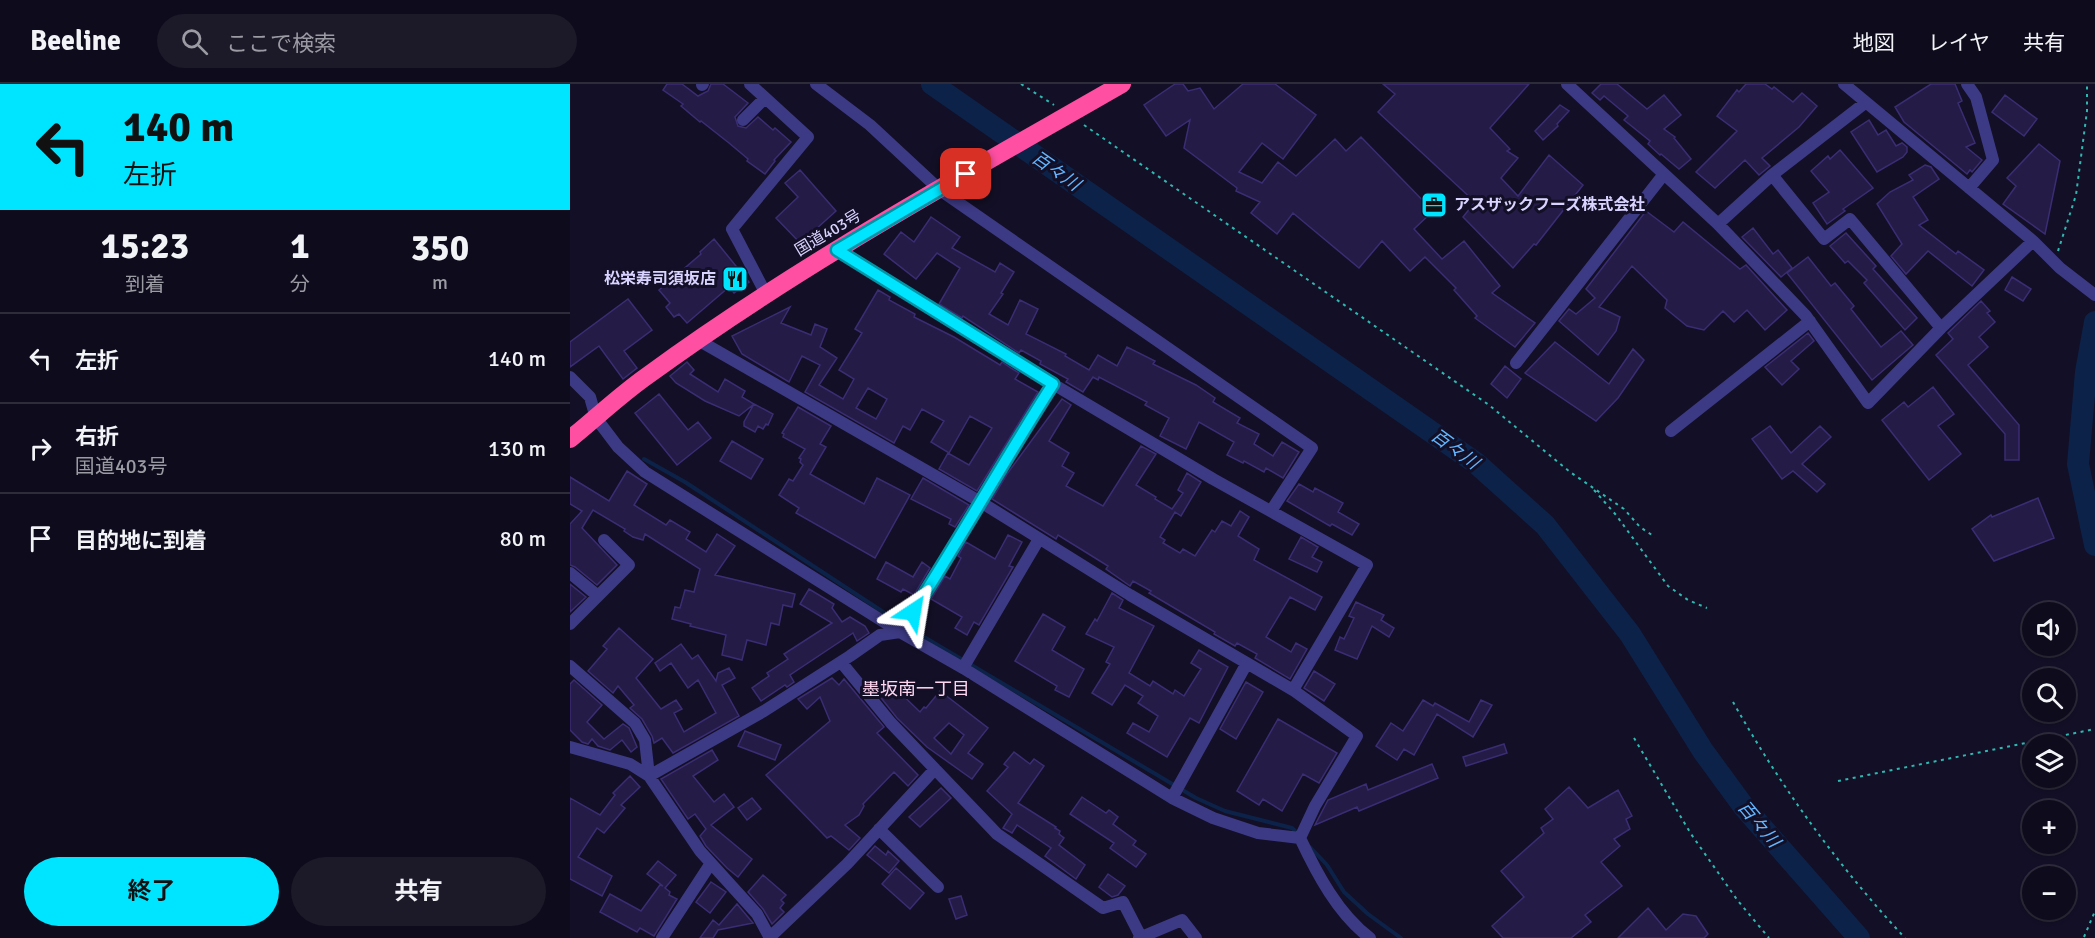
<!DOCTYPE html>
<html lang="ja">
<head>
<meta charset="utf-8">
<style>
  body { margin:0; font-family:Signika,"Noto Sans JP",sans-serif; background:#1c1929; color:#f1f3f6; height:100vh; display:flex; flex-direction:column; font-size:22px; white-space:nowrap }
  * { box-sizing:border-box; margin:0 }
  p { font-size:20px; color:#9b9ba3 }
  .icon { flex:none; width:33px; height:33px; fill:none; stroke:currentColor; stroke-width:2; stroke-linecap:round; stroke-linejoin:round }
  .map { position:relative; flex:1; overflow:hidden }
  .sheet { display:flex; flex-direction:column; background:#0e0b1c; width:570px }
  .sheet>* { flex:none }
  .hud { background:#00e5ff; color:#111; overflow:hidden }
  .fabs { position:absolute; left:1452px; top:518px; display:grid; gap:12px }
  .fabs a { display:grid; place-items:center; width:54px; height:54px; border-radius:50%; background:#0e0b1c; box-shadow:0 2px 4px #0004,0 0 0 2px #2e2b3b; font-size:30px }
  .pin { position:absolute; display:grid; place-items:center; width:51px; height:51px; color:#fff; margin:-26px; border-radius:12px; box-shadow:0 3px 9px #0006 }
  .me { position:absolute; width:66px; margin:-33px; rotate:33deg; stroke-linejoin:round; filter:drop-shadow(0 0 4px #0008) }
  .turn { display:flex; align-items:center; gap:21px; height:126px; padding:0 24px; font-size:27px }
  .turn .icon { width:78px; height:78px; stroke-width:2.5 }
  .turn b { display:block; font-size:42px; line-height:51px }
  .eta { display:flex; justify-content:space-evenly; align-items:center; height:102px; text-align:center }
  .eta b { font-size:36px; font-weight:700; line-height:42px }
  .cta { display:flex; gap:12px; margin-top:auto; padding:12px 24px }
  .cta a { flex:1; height:69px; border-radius:36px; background:#00e5ff; color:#111; font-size:24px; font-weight:700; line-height:69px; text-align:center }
  .cta a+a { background:#1c1929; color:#f1f3f6 }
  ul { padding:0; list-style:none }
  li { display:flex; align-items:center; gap:18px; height:90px; padding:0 24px; border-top:2px solid #2e2b3b }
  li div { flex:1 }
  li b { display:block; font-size:22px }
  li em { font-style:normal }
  header { display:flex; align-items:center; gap:36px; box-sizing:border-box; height:84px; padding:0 30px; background:#0e0b1c; border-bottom:2px solid #2e2b3b }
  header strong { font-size:28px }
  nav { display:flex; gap:33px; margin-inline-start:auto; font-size:21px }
  .search { width:420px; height:54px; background:#1c1929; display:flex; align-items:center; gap:15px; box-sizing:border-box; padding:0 21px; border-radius:33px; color:#9b9ba3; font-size:22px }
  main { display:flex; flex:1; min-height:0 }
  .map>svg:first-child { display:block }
</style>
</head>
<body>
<header>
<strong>Beeline</strong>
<div class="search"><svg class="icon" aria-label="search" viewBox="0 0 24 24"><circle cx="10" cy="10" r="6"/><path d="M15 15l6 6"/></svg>ここで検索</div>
<nav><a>地図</a><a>レイヤ</a><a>共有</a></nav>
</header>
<main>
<section class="sheet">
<div class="hud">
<div class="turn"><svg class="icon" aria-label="left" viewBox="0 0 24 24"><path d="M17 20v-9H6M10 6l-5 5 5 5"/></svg><div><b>140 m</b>左折</div></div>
</div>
<div class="eta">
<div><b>15:23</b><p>到着</p></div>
<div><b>1</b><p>分</p></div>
<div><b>350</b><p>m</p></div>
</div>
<ul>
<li><svg class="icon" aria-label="left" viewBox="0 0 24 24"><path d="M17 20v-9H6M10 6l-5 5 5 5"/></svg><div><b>左折</b></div><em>140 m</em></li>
<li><svg class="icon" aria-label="right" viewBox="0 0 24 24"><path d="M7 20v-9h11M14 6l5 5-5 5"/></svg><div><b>右折</b><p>国道403号</p></div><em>130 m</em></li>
<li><svg class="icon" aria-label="arrive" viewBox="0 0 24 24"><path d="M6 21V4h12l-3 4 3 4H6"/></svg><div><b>目的地に到着</b></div><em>80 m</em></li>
</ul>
<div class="cta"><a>終了</a><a>共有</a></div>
</section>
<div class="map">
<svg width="1525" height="854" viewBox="0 0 1525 854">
  <rect width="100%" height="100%" fill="#130f26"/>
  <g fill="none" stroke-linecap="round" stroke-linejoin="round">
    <path stroke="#0c2248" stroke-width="4" d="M74 375 115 398 327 537 626 714 655 727 722 744 729 751
      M740 763 757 781 774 808 798 830 831 854"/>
    <path stroke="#0c2248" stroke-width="22" d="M362 0 906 379 975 441 1060 550 1133 667 1174 723 1289 854
      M1525 238 1516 288 1508 380 1525 461"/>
  </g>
  <path fill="#241b47" stroke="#3b2d73" stroke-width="1.5" fill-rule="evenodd" d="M97 0H112L128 12 138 7 141 0H153L178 19 165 33 168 42 176 44 188 33 203 46 205 44 221 58 204 76 205 77 195 90 177 77 178 75 159 59 131 37 130 38 111 22 113 20 93 6Z
    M605 0H613L618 7 630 4 644 25 673 0H705L746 31 713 75 692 59 669 88 692 99 708 78 726 92 765 55 776 67 791 53 863 127 844 145 872 175 894 157 930 202 922 209 965 239 945 263 905 234 907 232 884 206 886 204 855 173 840 187 812 157 789 184 723 129 707 150 681 129 690 118 666 107 667 104 614 64 620 36 596 52 574 21Z
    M813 0H959L920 44 940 65 937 67 948 74 931 94 948 112 979 71 1013 101 966 161 964 160 943 184 893 133 905 118 808 28 825 10Z
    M1031 0H1047L1077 25 1094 11 1111 31 1094 45 1105 53 1104 54 1121 75 1109 85 1091 70 1090 71 1078 60 1080 57 1054 36 1058 32 1034 12 1030 16 1022 9Z
    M1176 0H1195L1202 5 1204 3 1223 18 1232 9 1247 22 1229 43 1192 74 1200 82 1189 91 1175 76 1145 104 1126 88 1167 47 1147 32 1167 6 1169 8Z
    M1361 0H1385L1392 17 1388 19 1405 59 1396 63 1412 76 1402 88 1400 86 1397 90 1334 38 1325 23Z
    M1435 11 1467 35 1454 52 1422 28Z
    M990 21 999 27 987 40 988 42 973 56 965 47Z
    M1299 36 1308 51 1316 46 1326 62 1332 59 1337 63V68L1333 73 1307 88 1281 48Z
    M1469 60 1490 77 1475 150 1433 120 1446 102 1437 94Z
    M1270 66 1303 104 1273 125 1275 127 1257 140 1243 119 1259 108 1241 87 1258 72 1260 75Z
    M1355 81 1361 83 1369 95 1343 113 1358 136 1349 141 1386 170 1388 167 1414 186 1402 202 1358 167 1336 190 1321 172 1332 160 1307 120 1320 108 1343 96 1339 91Z
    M230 86 266 127 245 146 249 151 235 164 206 134 228 113 215 99Z
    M1076 127 1104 148 1113 138 1170 185 1176 181 1217 226 1195 246 1177 226 1164 238 1153 227 1134 246 1117 242 1095 224 1097 216 1062 182 1029 223 1050 233 1046 247 1028 271 989 237 999 225 1006 230 1025 214 1016 205Z
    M361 133 390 153 382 164 425 188 430 179 444 188 431 209 433 210 419 230 438 241 450 216 468 225 456 250 496 270 495 272 519 286 528 271 547 282 557 263 585 277 583 280 626 301 645 314 643 318 670 334 667 339 689 350 684 360 703 372 712 358 729 368 713 394 696 384 694 388 674 377 673 379 657 371 664 358 629 338 616 365 590 352 599 334 575 321 577 318 529 293 528 296 523 293 513 308 496 298 498 295 470 280 471 277 451 266 449 269 393 232 392 234 369 220 390 184 367 169 346 195 314 170 331 148 344 158Z
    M1183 144 1203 170 1208 166 1222 184 1211 193 1172 153Z
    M1276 149 1306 182 1303 185 1347 234 1335 246 1294 199 1297 196 1278 177 1275 179 1260 162Z
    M144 155 179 198 164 209 159 203 117 239 109 230 104 233 96 223 100 219 89 206 131 170 130 168Z
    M1238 173 1261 202 1265 199 1284 222 1281 225 1311 263 1331 247 1343 261 1302 296 1217 189Z
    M1442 193 1461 205 1453 217 1435 206Z
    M308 206 320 213 319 216 345 230 344 233 384 253 430 281 432 278 441 284 449 289 445 295 468 308 407 407 369 385 378 369 399 381 422 344 400 332 379 369 361 358 374 337 352 325 340 346 333 342 324 359 235 308 250 281 232 272 219 298 172 270 162 252 220 223 211 239 241 251 245 240 257 245 250 263 267 274 249 301 273 315 284 295 269 286 292 249 285 245ZM298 304 317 315 306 335 286 324Z
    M58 215 82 246 54 267 67 284 53 295 29 262 0 283V258Z
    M1411 217 1420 227 1417 229 1425 238 1409 253 1418 263 1398 281 1449 341V376H1435V350L1366 271 1383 255 1378 249Z
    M1238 249 1244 257 1221 277 1229 285 1212 301 1195 283Z
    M985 258 1039 300 1063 265 1074 276 1048 314 1026 337 955 289Z
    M117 278 124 286 120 290 148 308 155 295 175 307 172 313 184 320 169 332 135 317 106 299 100 292Z
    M935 282 951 295 937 314 921 300Z
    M1363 303 1384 330 1368 342 1391 370 1359 396 1312 336 1334 318 1338 323Z
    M89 310 118 346 128 338 141 354 107 381 65 329Z
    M492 315 501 321 479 357 499 369 492 382 504 389 496 402 533 422 571 362 586 370 566 401 586 413 585 415 602 425 613 409 608 406 617 389 631 398 611 432 605 428 590 453 595 456 593 459 610 469 613 465 625 472 642 446 645 448 652 437 661 442 670 427 679 433 668 452 689 465 684 476 752 513 745 526 720 513 696 553 721 568 726 559 737 565 720 595 685 574 687 570 667 559 665 562 644 550 645 548 579 509 581 507 563 497 560 502 536 485 538 482 509 464 488 451 486 455 422 415 437 390Z
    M184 320 203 330 198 341 196 340 193 345 188 342 185 348 174 342V338Z
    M228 323 261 342 250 360 256 363 240 390 294 420 307 394 340 411 305 474 226 429 229 424 209 411 219 395 223 397 233 381 230 378 231 375 229 374 235 365 213 353 214 350 212 349Z
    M1200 342 1221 369 1250 342 1261 353 1232 380 1255 400 1247 408 1223 387 1212 395 1182 355Z
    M162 357 193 375 181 395 150 377Z
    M57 387 77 400 64 421 96 441 100 436 120 448 116 455 136 468 147 450 165 462 145 491 225 510 222 523 213 521 209 541 201 539 196 561 177 556 172 576 152 571 156 551 120 542 121 540 102 535 105 523 110 524 115 506 124 508 130 485 75 450 73 456 63 453 54 447 55 445 23 426 12 444 47 481 27 501 5 483 0 481V440L12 427 0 420V393L39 417Z
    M353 394 399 421 385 443 379 440 381 435 341 415Z
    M729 400 743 408 745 404 773 419 768 428 789 440 782 451 762 440 760 442 717 417Z
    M1468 414 1484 454 1424 477 1402 445 1421 431 1422 433Z
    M438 451 452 458 439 482 443 483 409 541 404 538 397 551 385 544 392 533 361 515 375 492 380 495 391 474 388 472 396 458 425 475Z
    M731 453 748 463 742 473 752 478 747 488 719 475Z
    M316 478 343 493 352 478 360 484 344 511 333 505 331 508 307 495Z
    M0 500 16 513 0 528Z
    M239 505 264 520 262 524 272 538 280 533 295 542 299 549 287 557 283 549 220 591 224 598 217 603 215 601 191 617 182 604 199 592 197 589 218 575 214 570 262 539 230 520Z
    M542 509 553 516 549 524 584 542 559 589 580 602 583 597 603 610 605 606 614 612 631 585 621 579 629 566 658 583 629 639 620 634 597 673 557 649 563 639 579 648 588 632 568 619 573 612 555 601 542 621 522 609 540 580 536 578 544 563 516 550 525 535 527 537Z
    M786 518 814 531 811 536 824 544 819 553 802 542 787 575 765 566 770 553 774 555 784 534 779 532Z
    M473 530 495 543 482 566 514 585 499 613 485 606 487 602 445 577Z
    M49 544 83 575 66 594 91 625 106 616 112 625 104 629 114 648 146 629 128 596 118 604 101 579 90 587 85 579 111 560 122 575 128 571 146 597 148 589 159 584 165 594 152 601 169 632 103 669 92 654 84 659 82 652 72 635 60 624 64 621 48 602 43 609 18 587 37 565 33 562Z
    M744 587 765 600 754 617 734 604Z
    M262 594 269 601 274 595 314 643 307 649 348 691 338 702 324 688 293 720 294 722 289 731 275 741 290 754 279 766 261 752 257 754 196 691 260 637 250 613 237 625 228 615Z
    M4 596 32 621 17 638 34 655 53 640 59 644 67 663 61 668 52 656 40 666 28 662 22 655 18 660 12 658 0 646V600Z
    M676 598 693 608 666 655 650 645Z
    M320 599 350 628 354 623 356 624 370 607 418 644 398 669 413 680 402 695 357 663 327 634 308 610ZM379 639 394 651 381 670 364 654Z
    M853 616 863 622 865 619 899 638 911 616 922 621 903 653 867 630 844 671 834 665 827 676 806 662 821 639 833 647Z
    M708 635 767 669 749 699 733 690 712 727 693 715 689 721 667 707Z
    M175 647 211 661 205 676 168 662Z
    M934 660 937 669 896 682 893 673Z
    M142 666 148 676 123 692 144 718 154 710 164 723 141 741 182 775 168 793 157 784 136 762 130 752 136 745 125 730 118 735 91 695Z
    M444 668 460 680 464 675 474 682 448 719 486 743 485 744 490 747 489 750 494 754 489 761 515 781 506 795 475 772 481 764 447 741 442 749 433 744 442 730 417 707 438 683 434 680Z
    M862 680 868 694 789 727 787 723 745 741 758 716 796 700 798 706Z
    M60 692 70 703 51 721 55 724 34 749 27 744 8 773 42 792 32 812 0 795V714L30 731 45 711 43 709Z
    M999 703 1018 724 1048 706 1062 732 1056 735 1060 745 1044 755 1050 762 1031 778 1052 802 1015 831 1021 838 1001 854H933L922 842 954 813 931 787 974 749 971 744 983 735 975 725Z
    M371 704 381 714 350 743 339 733Z
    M512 713 536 729 539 726 548 733 543 740 566 757 563 761 576 770 566 783 540 764 544 759 500 730Z
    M182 714 191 725 177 736 168 724Z
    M305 762 316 771 318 767 329 777 319 789 297 771Z
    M88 777 106 791 95 804 100 808 99 811 107 815 84 852 70 844 67 848 30 828 40 810 71 827 90 801 93 802 77 790Z
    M326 784 354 809 340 825 312 800Z
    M538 790 555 802 548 811 542 813 529 803Z
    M193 791 216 811 211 816 214 819 210 824 214 828 202 840 193 825 178 808Z
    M141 798 156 808 140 829 126 818Z
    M391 812 397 831 386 835 379 815Z
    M167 820 183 839 148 846 143 854H130L143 836 149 841Z
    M1078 824 1096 846 1113 830 1126 832 1138 850 1134 854H1048Z"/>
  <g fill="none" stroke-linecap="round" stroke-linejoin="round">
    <path stroke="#2fb8b0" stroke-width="2" stroke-dasharray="3 4.5" stroke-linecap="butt" d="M451 0 484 21
      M514 41 919 321 1000 388 1054 425 1070 443 1085 453
      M1488 167 1506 111 1517 27V0
      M1024 406 1046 431 1098 502 1118 516 1137 524
      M1163 618C1211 703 1268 782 1335 854
      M1064 654 1121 750 1168 817 1199 854
      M1268 697 1525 645
      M1514 853 1525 827"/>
    <path stroke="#3d3a85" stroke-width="12" d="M180 0 238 53 162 145 196 210
      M246 0 300 41 370 106 742 364 701 427
      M997 0 1148 140 1236 232 1298 319 1371 244 1463 157
      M1274 0 1463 157 1490 184 1525 211
      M1397 0 1406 13 1423 76 1399 104
      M132 1 133 0
      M173 36 195 14
      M1202 91 1254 155 1280 135 1371 244
      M1148 140 1202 91 1295 19
      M267 166 483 300 643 395 797 481 723 606
      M128 256 409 417 560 511 723 606 787 652 745 722 730 754C747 790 768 830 800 854
      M946 279 1094 90
      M0 293 20 313 26 334 48 363 75 388 330 548 393 584 602 714 643 734 688 749 730 754
      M1101 347 1240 237
      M0 489 28 512
      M0 540 59 481 34 456
      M271 578 321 639 427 750 533 824 553 818 571 853
      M0 582 65 639 75 656 79 692
      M393 584 469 455
      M0 663 60 680 79 692 130 767 187 830 200 854
      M79 692 194 627 280 572 310 551 330 548C382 466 431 382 483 300
      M602 714 677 579
      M309 745 368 803
      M200 853 277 780 365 685
      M92 854 141 779
      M569 854 612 836 626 854"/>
    <path stroke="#ff4fa3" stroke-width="18" d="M0 355C26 334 50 311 77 292 227 182 392 92 552 0"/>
  </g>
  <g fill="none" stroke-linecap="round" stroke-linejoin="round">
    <g stroke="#0095a6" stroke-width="15">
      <path id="route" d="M343 528C391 453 435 375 483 300L267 166 396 90"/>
    </g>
    <use href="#route" stroke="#00e5ff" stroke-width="10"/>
  </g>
  <defs>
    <g id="office-square" transform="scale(1.35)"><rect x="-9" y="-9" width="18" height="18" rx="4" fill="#00e5ff" stroke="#130f26"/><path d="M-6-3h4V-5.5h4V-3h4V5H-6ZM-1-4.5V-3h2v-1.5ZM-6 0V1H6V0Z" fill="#111"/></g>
    <g id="restaurant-square" transform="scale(1.35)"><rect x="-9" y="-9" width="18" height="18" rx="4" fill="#00e5ff" stroke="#130f26"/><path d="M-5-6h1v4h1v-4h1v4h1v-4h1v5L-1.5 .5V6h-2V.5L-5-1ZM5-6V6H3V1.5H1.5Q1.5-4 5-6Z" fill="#111"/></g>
  </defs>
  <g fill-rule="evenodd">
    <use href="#office-square" x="864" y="121"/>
    <use href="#restaurant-square" x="165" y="195"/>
  </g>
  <g text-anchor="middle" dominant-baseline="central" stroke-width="6" stroke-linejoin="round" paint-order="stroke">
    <g font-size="16" font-weight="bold" fill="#d9d4ff" stroke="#130f26" text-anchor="start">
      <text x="884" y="121">アスザックフーズ株式会社</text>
      <text x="146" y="195" text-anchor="end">松栄寿司須坂店</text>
    </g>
    <g font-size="16" fill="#d9d4ff" stroke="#130f26">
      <text transform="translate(258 149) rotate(-31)">国道403号</text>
    </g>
    <g font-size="18" font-style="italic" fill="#62b6ff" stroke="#130f26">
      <text transform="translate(486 87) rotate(35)">百々川</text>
      <text transform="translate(885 365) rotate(36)">百々川</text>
      <text transform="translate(1189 740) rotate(50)">百々川</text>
    </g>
    <g font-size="18" fill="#ffd6f0" stroke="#130f26">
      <text x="346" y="605">墨坂南一丁目</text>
    </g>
  </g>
</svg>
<div class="fabs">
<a><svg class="icon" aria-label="sound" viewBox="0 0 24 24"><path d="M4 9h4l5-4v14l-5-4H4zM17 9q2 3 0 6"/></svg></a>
<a><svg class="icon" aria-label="search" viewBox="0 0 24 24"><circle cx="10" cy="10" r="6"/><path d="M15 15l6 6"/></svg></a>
<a><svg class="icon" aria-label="layers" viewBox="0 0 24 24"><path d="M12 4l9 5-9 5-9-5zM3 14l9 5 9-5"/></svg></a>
<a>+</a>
<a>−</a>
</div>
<div class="pin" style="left:396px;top:90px;background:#d93025"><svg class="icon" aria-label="arrive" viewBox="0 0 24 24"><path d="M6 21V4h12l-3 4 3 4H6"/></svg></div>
<svg class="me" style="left:343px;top:528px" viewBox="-20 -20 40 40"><path d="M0-17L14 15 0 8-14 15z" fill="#00e5ff" stroke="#fff" stroke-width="4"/></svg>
</div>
</main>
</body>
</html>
